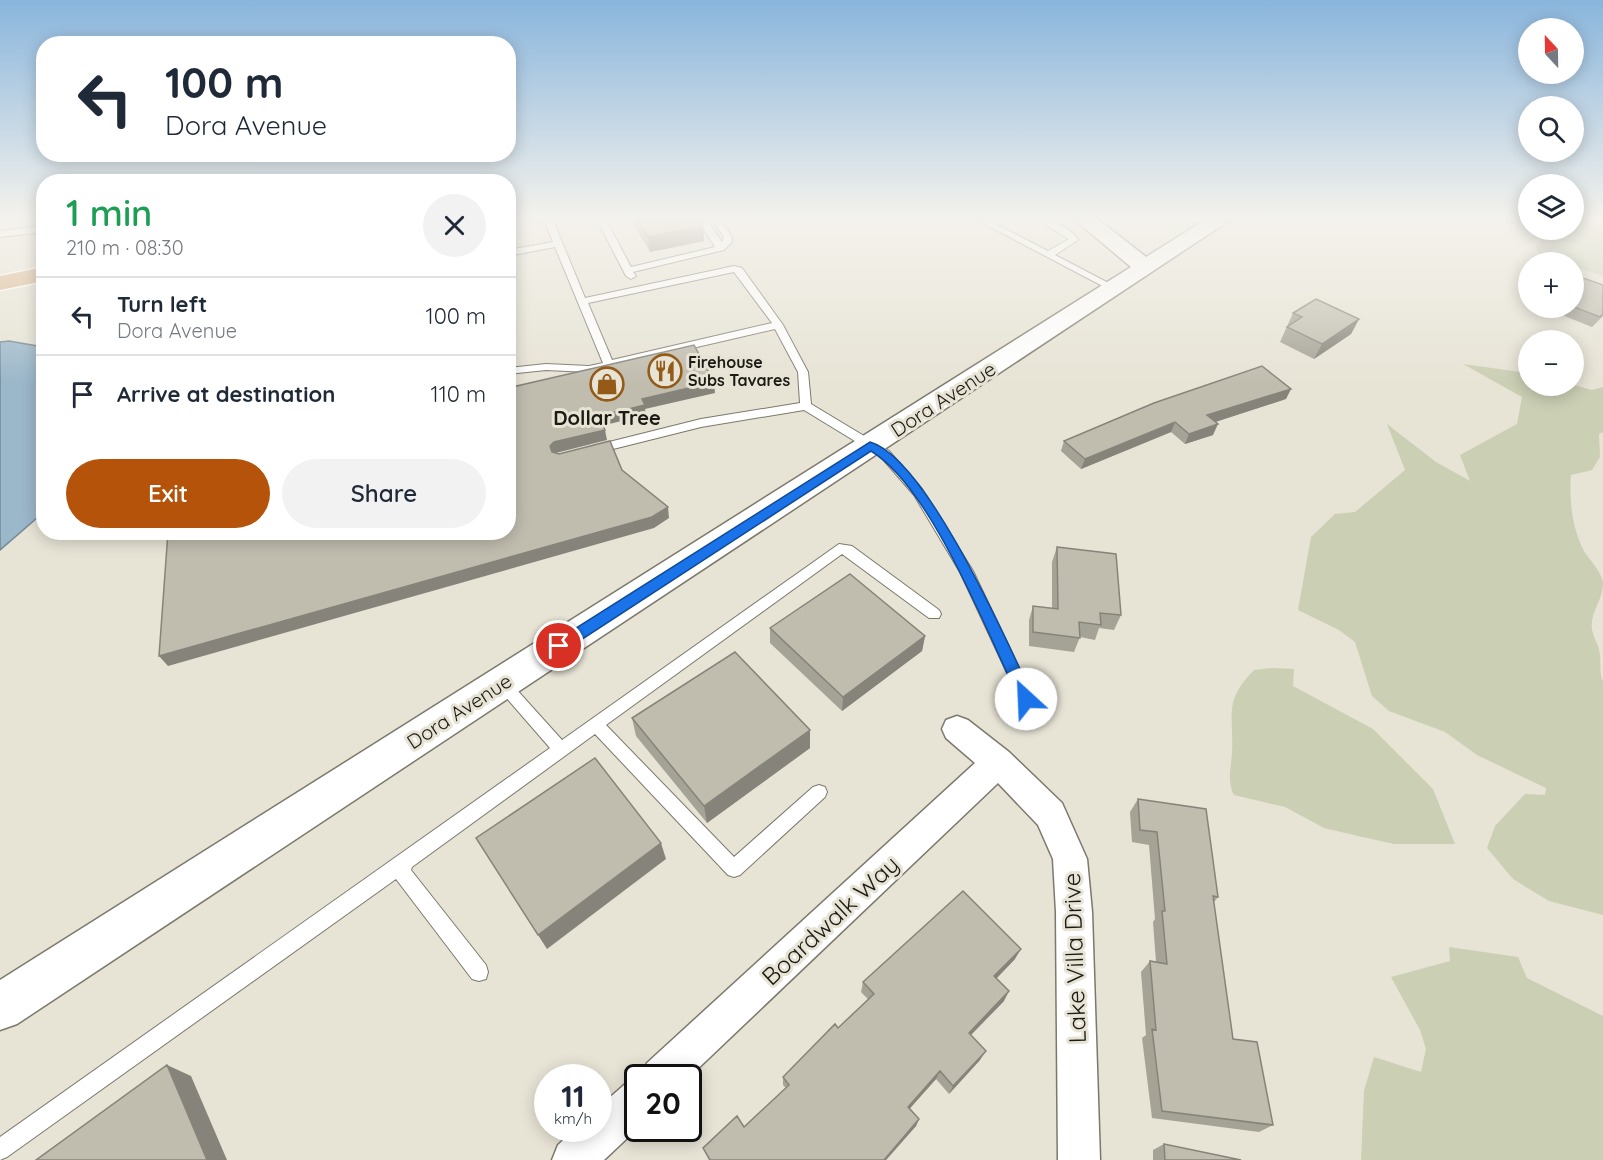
<!DOCTYPE html>
<html lang="en">
<head>
<meta charset="utf-8">
<style>
  body { margin:0; font-family:Quicksand,sans-serif; background:#f2f2f3; color:#1f2937; height:100vh; display:flex; flex-direction:column; font-size:22px; white-space:nowrap }
  * { box-sizing:border-box; margin:0 }
  p { font-size:20px; color:#747a83 }
  .icon { flex:none; width:33px; height:33px; fill:none; stroke:currentColor; stroke-width:2; stroke-linecap:round; stroke-linejoin:round }
  .map { position:relative; flex:1; overflow:hidden }
  .drawer { position:absolute; left:36px; top:174px; width:480px; height:366px; display:flex; flex-direction:column; background:#fff; border-radius:24px; box-shadow:0 3px 15px #0003 }
  .drawer>* { flex:none }
  .hud { position:absolute; left:36px; top:36px; width:480px; height:126px; border-radius:24px; box-shadow:0 3px 15px #0003; background:#fff; color:#1f2937; overflow:hidden }
  .needle { width:39px; rotate:338deg }
  .tools { position:absolute; left:1518px; top:18px; display:grid; gap:12px }
  .tools a { display:grid; place-items:center; width:66px; height:66px; border-radius:50%; background:#fff; box-shadow:0 3px 15px #0003; font-size:30px }
  .speed { position:absolute; left:534px; top:1064px; display:flex; gap:12px; font-size:30px; font-weight:700; text-align:center }
  .speed>* { display:grid; place-content:center; width:78px; height:78px; border-radius:50%; background:#fff; box-shadow:0 3px 15px #0003; line-height:1 }
  .speed small { font-size:15px; font-weight:400 }
  .speed .limit { border:3px solid #111; border-radius:9px; background:#fff; color:#111 }
  .pin { position:absolute; display:grid; place-items:center; width:51px; height:51px; color:#fff; margin:-26px; border:3px solid #fff; border-radius:50%; box-shadow:0 2px 6px #0007 }
  .me { position:absolute; width:66px; margin:-33px; rotate:335deg; stroke-linejoin:round; filter:drop-shadow(0 0 4px #0008) }
  .turn { display:flex; align-items:center; gap:21px; height:126px; padding:0 30px; font-size:27px }
  .turn .icon { width:78px; height:78px; stroke-width:2.5 }
  .turn b { display:block; font-size:42px; line-height:51px }
  .round { display:grid; place-items:center; flex:none; width:63px; height:63px; border-radius:32px; background:#f2f2f3 }
  .headline { display:flex; align-items:center; justify-content:space-between; height:102px; padding:0 30px }
  h1 { font-size:36px; font-weight:600; line-height:45px; color:#1e9e55 }
  .action { display:flex; gap:12px; margin-top:auto; padding:12px 30px }
  .action a { flex:1; height:69px; border-radius:36px; background:#b45309; color:#fff; font-size:24px; font-weight:600; line-height:69px; text-align:center }
  .action a+a { background:#f2f2f3; color:#1f2937 }
  ul { padding:0; list-style:none }
  li { display:flex; align-items:center; gap:18px; height:78px; padding:0 30px; border-top:2px solid #e0e1e3 }
  li div { flex:1 }
  li b { display:block; font-size:22px }
  li em { font-style:normal }
  .map>svg:first-child { display:block }
</style>
</head>
<body>
<div class="map">
<svg width="1603" height="1160" viewBox="0 0 1603 1160">
  <rect width="100%" height="100%" fill="#e7e3d5"/>
  <path fill="#cbcfb4" d="M1574 220H1603V276L1574 266V262H1563L1539 254 1536 247 1543 238 1542 230H1574Z
    M1463 364 1528 373V386L1574 385 1592 390 1603 387V432L1599 434 1600 457 1592 470 1571 475C1569 500 1572 528 1584 551 1590 561 1599 568 1603 582 1603 596 1597 603 1593 616 1588 635 1599 640 1600 655 1601 666 1599 671 1603 682V915L1549 901 1513 879 1487 848 1495 826 1525 794 1545 795 1546 788 1477 755 1445 732 1389 711 1372 696 1355 642 1339 630 1298 610 1311 537 1335 514 1355 512 1405 470 1387 424 1436 462 1470 481 1460 455 1517 424 1522 397Z
    M1273 668 1294 669 1293 686 1373 729 1433 789 1455 844H1394L1358 836 1324 828 1285 807 1234 795C1227 782 1231 768 1232 753 1234 714 1223 702 1254 670Z
    M1449 947 1518 957 1527 978 1603 1016V1160H1361L1364 1091 1374 1057 1421 1072 1426 1049 1420 1030 1391 977 1450 961Z"/>
  <path fill="#9bb7ca" stroke="#758894" stroke-width="1.5" d="M9 341 43 347 44 512 0 550V342Z"/>
  <g fill="none" stroke-linecap="round" stroke-linejoin="round">
    <g stroke="#7c786b" stroke-width="2">
      <path id="service" d="M544 220H553L585 298 734 266 742 268 783 325 808 372 811 404 889 451 922 489 973 571 1034 699 1031 703 1026 705 1021 703 960 572 914 495 881 457 804 410 701 427 593 454 589 453 587 450 589 447 701 419 800 403 798 372 775 329 589 372 546 370 508 374V368L546 364 589 366 603 363 555 247 508 256V250L553 242ZM734 272 772 323 612 360 588 303Z
        M597 220H606L631 267 715 247 698 220H707L722 242 724 237 712 220H721L732 237V242L724 250 633 272 636 276 631 279 626 276Z
        M977 220H988L1048 251 1069 239 1037 220C1052 220 1071 227 1078 240L1055 255 1120 289 1112 291Z
        M1128 220H1138L1140 223 1136 226Z
        M44 226V232L0 237V231Z
        M839 544 852 546 939 610 941 614 939 618H929L842 554 606 725 734 857 813 787 819 785 825 787 827 792 825 797 740 875 734 877 728 875 595 734 412 867 411 870 486 965 488 972 486 979 479 981 472 979 396 879 7 1157 0 1160V1137L550 748 497 687 495 683 497 679 502 677 507 679 562 740Z"/>
    </g>
    <g stroke="#7c786b" stroke-width="3">
      <path id="minor" d="M957 716 968 720 1009 752 1062 803 1087 859 1092 912 1100 1160H1058L1056 912 1053 859 1038 825 998 783 688 1078 641 1077 647 1063 975 763 946 738 942 729 946 720Z
        M638 1079V1128L604 1160H552L558 1145 576 1128H598V1108L624 1085Z"/>
    </g>
    <g stroke="#7c786b" stroke-width="3">
      <path id="tertiary" d="M1075 220H1099L1146 257 1205 220H1230L17 1024 0 1030V980L1131 267Z"/>
    </g>
    <g stroke="#fff" stroke-width="3">
      <path id="primary" d="M44 267V281L0 290V276Z"/>
    </g>
    <use href="#service" fill="#fff" fill-rule="evenodd"/>
    <use href="#minor" fill="#fff" fill-rule="evenodd"/>
    <use href="#tertiary" fill="#fff" fill-rule="evenodd"/>
    <use href="#primary" fill="#d9ae83" fill-rule="evenodd"/>
  </g>
  <path fill="#a5a296" d="M631 220H699L703 226 704 241 650 252Z
    M1603 285V316L1592 327 1552 311 1554 308H1574V287Z
    M1293 313 1359 319 1351 334 1314 359 1280 342Z
    M1286 399 1215 422 1213 435 1185 444 1171 432 1081 469 1061 451 1064 441Z
    M1057 547 1121 615 1114 630 1099 628 1095 640 1080 637 1074 652 1029 646V620L1033 606 1052 608V562Z
    M770 628 925 636 922 651 842 711 770 643Z
    M632 718 810 748 707 823 636 736Z
    M1138 799 1218 897 1214 902 1233 1039 1273 1125 1259 1132 1152 1118 1142 1038 1146 1035 1141 972 1150 961 1156 962 1153 922 1155 919 1149 845 1132 842 1130 812Z
    M1015 959 997 978 1004 1001 971 1035 980 1060 949 1094 936 1079 910 1108 919 1119 916 1126 886 1160H709L703 1148 744 1127 786 1088 783 1085V1077L838 1028 868 999 861 992 863 982Z
    M1164 1144 1241 1160H1153V1150Z"/>
  <path fill="#86847a" d="M703 226 704 241 650 252 648 237Z
    M1359 319 1351 334 1314 359 1322 344Z
    M714 382 715 393 645 409 646 415 601 426 599 416 642 399Z
    M1291 389 1286 399 1203 426 1207 415Z
    M1175 422 1171 432 1081 469 1085 459Z
    M1218 424 1213 435 1185 444 1189 434Z
    M605 430 607 440 556 453 553 457 550 446 554 442Z
    M668 507 669 518 654 528 168 666 159 656Z
    M925 636 922 651 842 711 843 697Z
    M810 730V748L707 823 704 806Z
    M661 843 666 859 547 949 538 935Z
    M1021 949 1015 959 989 986 994 976Z
    M1009 991 1004 1001 964 1042 969 1033Z
    M986 1051 980 1060 949 1094 953 1086Z
    M167 1065 191 1076 227 1160H207Z
    M940 1071 936 1079 905 1114 908 1107Z
    M919 1119 916 1126 886 1160H884Z"/>
  <path fill="#c0bcae" stroke="#86847a" stroke-width="1.5" d="M637 220H699L703 226 648 237Z
    M1583 278 1603 285V314L1600 317 1574 307V287Z
    M1316 299 1359 319 1322 344 1287 327 1302 317 1293 313Z
    M694 345 714 382 642 399 645 405 599 416 605 430 554 442 550 446 552 452 559 454 610 441 622 470 668 507 652 517 159 656 168 532H508V382H511L512 387Z
    M1262 366 1291 389 1207 415 1218 424 1189 434 1175 422 1085 459 1064 441 1154 403Z
    M1057 547 1116 554 1121 615 1100 613 1101 625 1079 622 1080 638 1033 632V606L1058 609Z
    M850 574 925 636 843 697 770 628Z
    M735 652 810 730 704 806 632 718Z
    M595 758 661 843 538 935 476 838Z
    M1138 799 1206 809 1218 897 1213 896 1233 1039 1257 1042 1273 1125 1162 1111 1152 1029 1156 1030 1150 961 1167 964 1162 911H1165L1157 832 1140 830Z
    M963 891 1021 949 994 976 1009 991 969 1033 986 1051 953 1086 940 1071 908 1107 919 1119 884 1160H710L703 1148 737 1116 744 1127 789 1085 783 1077 835 1024 838 1028 874 994 863 982Z
    M167 1065 207 1160H36Z
    M1164 1144 1241 1160H1165Z"/>
  <linearGradient id="sky" x2="0" y2="1"><stop stop-color="#89b5dc"/><stop offset="0.57" stop-color="#f4f2ec"/><stop offset="1" stop-color="#f4f2ec" stop-opacity="0"/></linearGradient>
  <rect width="1603" height="383" fill="url(#sky)"/>
  <path fill="#1a73e8" stroke="#114b97" stroke-width="1.5" d="M870 442C927 458 1008 644 1034 699L1032 703H1021C988 636 933 489 871 451L564 651H554L552 646 554 642Z"/>
  <defs>
    <g id="restaurant-ring" transform="scale(1.725)"><circle r="9.5" fill="#e7e3d5" stroke="#945a18" stroke-width="1.5"/><path d="M-5-6h1v4h1v-4h1v4h1v-4h1v5L-1.5 .5V6h-2V.5L-5-1ZM5-6V6H3V1.5H1.5Q1.5-4 5-6Z" fill="#945a18"/></g>
    <g id="shop-ring" transform="scale(1.725)"><circle r="9.5" fill="#e7e3d5" stroke="#945a18" stroke-width="1.5"/><path d="M-5-2.5h2.3a2.7 3.5 0 0 1 5.4 0H5L5.5 6h-11ZM-1.5-2.5h3a1.5 2.3 0 0 0-3 0Z" fill="#945a18"/></g>
  </defs>
  <g fill-rule="evenodd">
    <use href="#restaurant-ring" x="665" y="371"/>
    <use href="#shop-ring" x="607" y="384"/>
  </g>
  <g text-anchor="middle" dominant-baseline="central" stroke-width="6" stroke-linejoin="round" paint-order="stroke">
    <g font-size="16" font-weight="bold" fill="#1b1a15" stroke="#e7e3d5" text-anchor="start">
      <text x="688" y="362">Firehouse<tspan x="688" dy="18">Subs Tavares</tspan></text>
    </g>
    <g font-size="20" fill="#1b1a15" stroke="#e7e3d5">
      <text transform="translate(943 399) rotate(-33)">Dora Avenue</text>
      <text transform="translate(459 711) rotate(-33)">Dora Avenue</text>
    </g>
    <g font-size="20" font-weight="bold" fill="#1b1a15" stroke="#e7e3d5">
      <text x="607" y="417">Dollar Tree</text>
    </g>
    <g font-size="24" fill="#1b1a15" stroke="#e7e3d5">
      <text transform="translate(830 920) rotate(-43)">Boardwalk Way</text>
      <text transform="translate(1074 958) rotate(-92)">Lake Villa Drive</text>
    </g>
  </g>
</svg>
<div class="tools">
<a><svg class="needle" viewBox="-14 -14 28 28"><path d="M0-13l5 13h-10z" fill="#e53935"/><path d="M0 13l5-13h-10z" fill="#747a83"/></svg></a>
<a><svg class="icon" aria-label="search" viewBox="0 0 24 24"><circle cx="10" cy="10" r="6"/><path d="M15 15l6 6"/></svg></a>
<a><svg class="icon" aria-label="layers" viewBox="0 0 24 24"><path d="M12 4l9 5-9 5-9-5zM3 14l9 5 9-5"/></svg></a>
<a>+</a>
<a>−</a>
</div>
<div class="speed"><div>11<small>km/h</small></div><div class="limit">20</div></div>
<div class="pin" style="left:559px;top:646px;background:#d93025"><svg class="icon" aria-label="arrive" viewBox="0 0 24 24"><path d="M6 21V4h12l-3 4 3 4H6"/></svg></div>
<svg class="me" style="left:1026px;top:699px" viewBox="-20 -20 40 40"><circle r="19" fill="#fff"/><path d="M0-13L10 11 0 6-10 11z" fill="#1a73e8"/></svg>
<div class="hud">
<div class="turn"><svg class="icon" aria-label="left" viewBox="0 0 24 24"><path d="M17 20v-9H6M10 6l-5 5 5 5"/></svg><div><b>100 m</b>Dora Avenue</div></div>
</div>
<section class="drawer">
<div class="headline"><div><h1>1 min</h1><p>210 m · 08:30</p></div><a class="round"><svg class="icon" aria-label="close" viewBox="0 0 24 24"><path d="M6 6l12 12M18 6L6 18"/></svg></a></div>
<ul>
<li><svg class="icon" aria-label="left" viewBox="0 0 24 24"><path d="M17 20v-9H6M10 6l-5 5 5 5"/></svg><div><b>Turn left</b><p>Dora Avenue</p></div><em>100 m</em></li>
<li><svg class="icon" aria-label="arrive" viewBox="0 0 24 24"><path d="M6 21V4h12l-3 4 3 4H6"/></svg><div><b>Arrive at destination</b></div><em>110 m</em></li>
</ul>
<div class="action"><a>Exit</a><a>Share</a></div>
</section>
</div>
</body>
</html>
